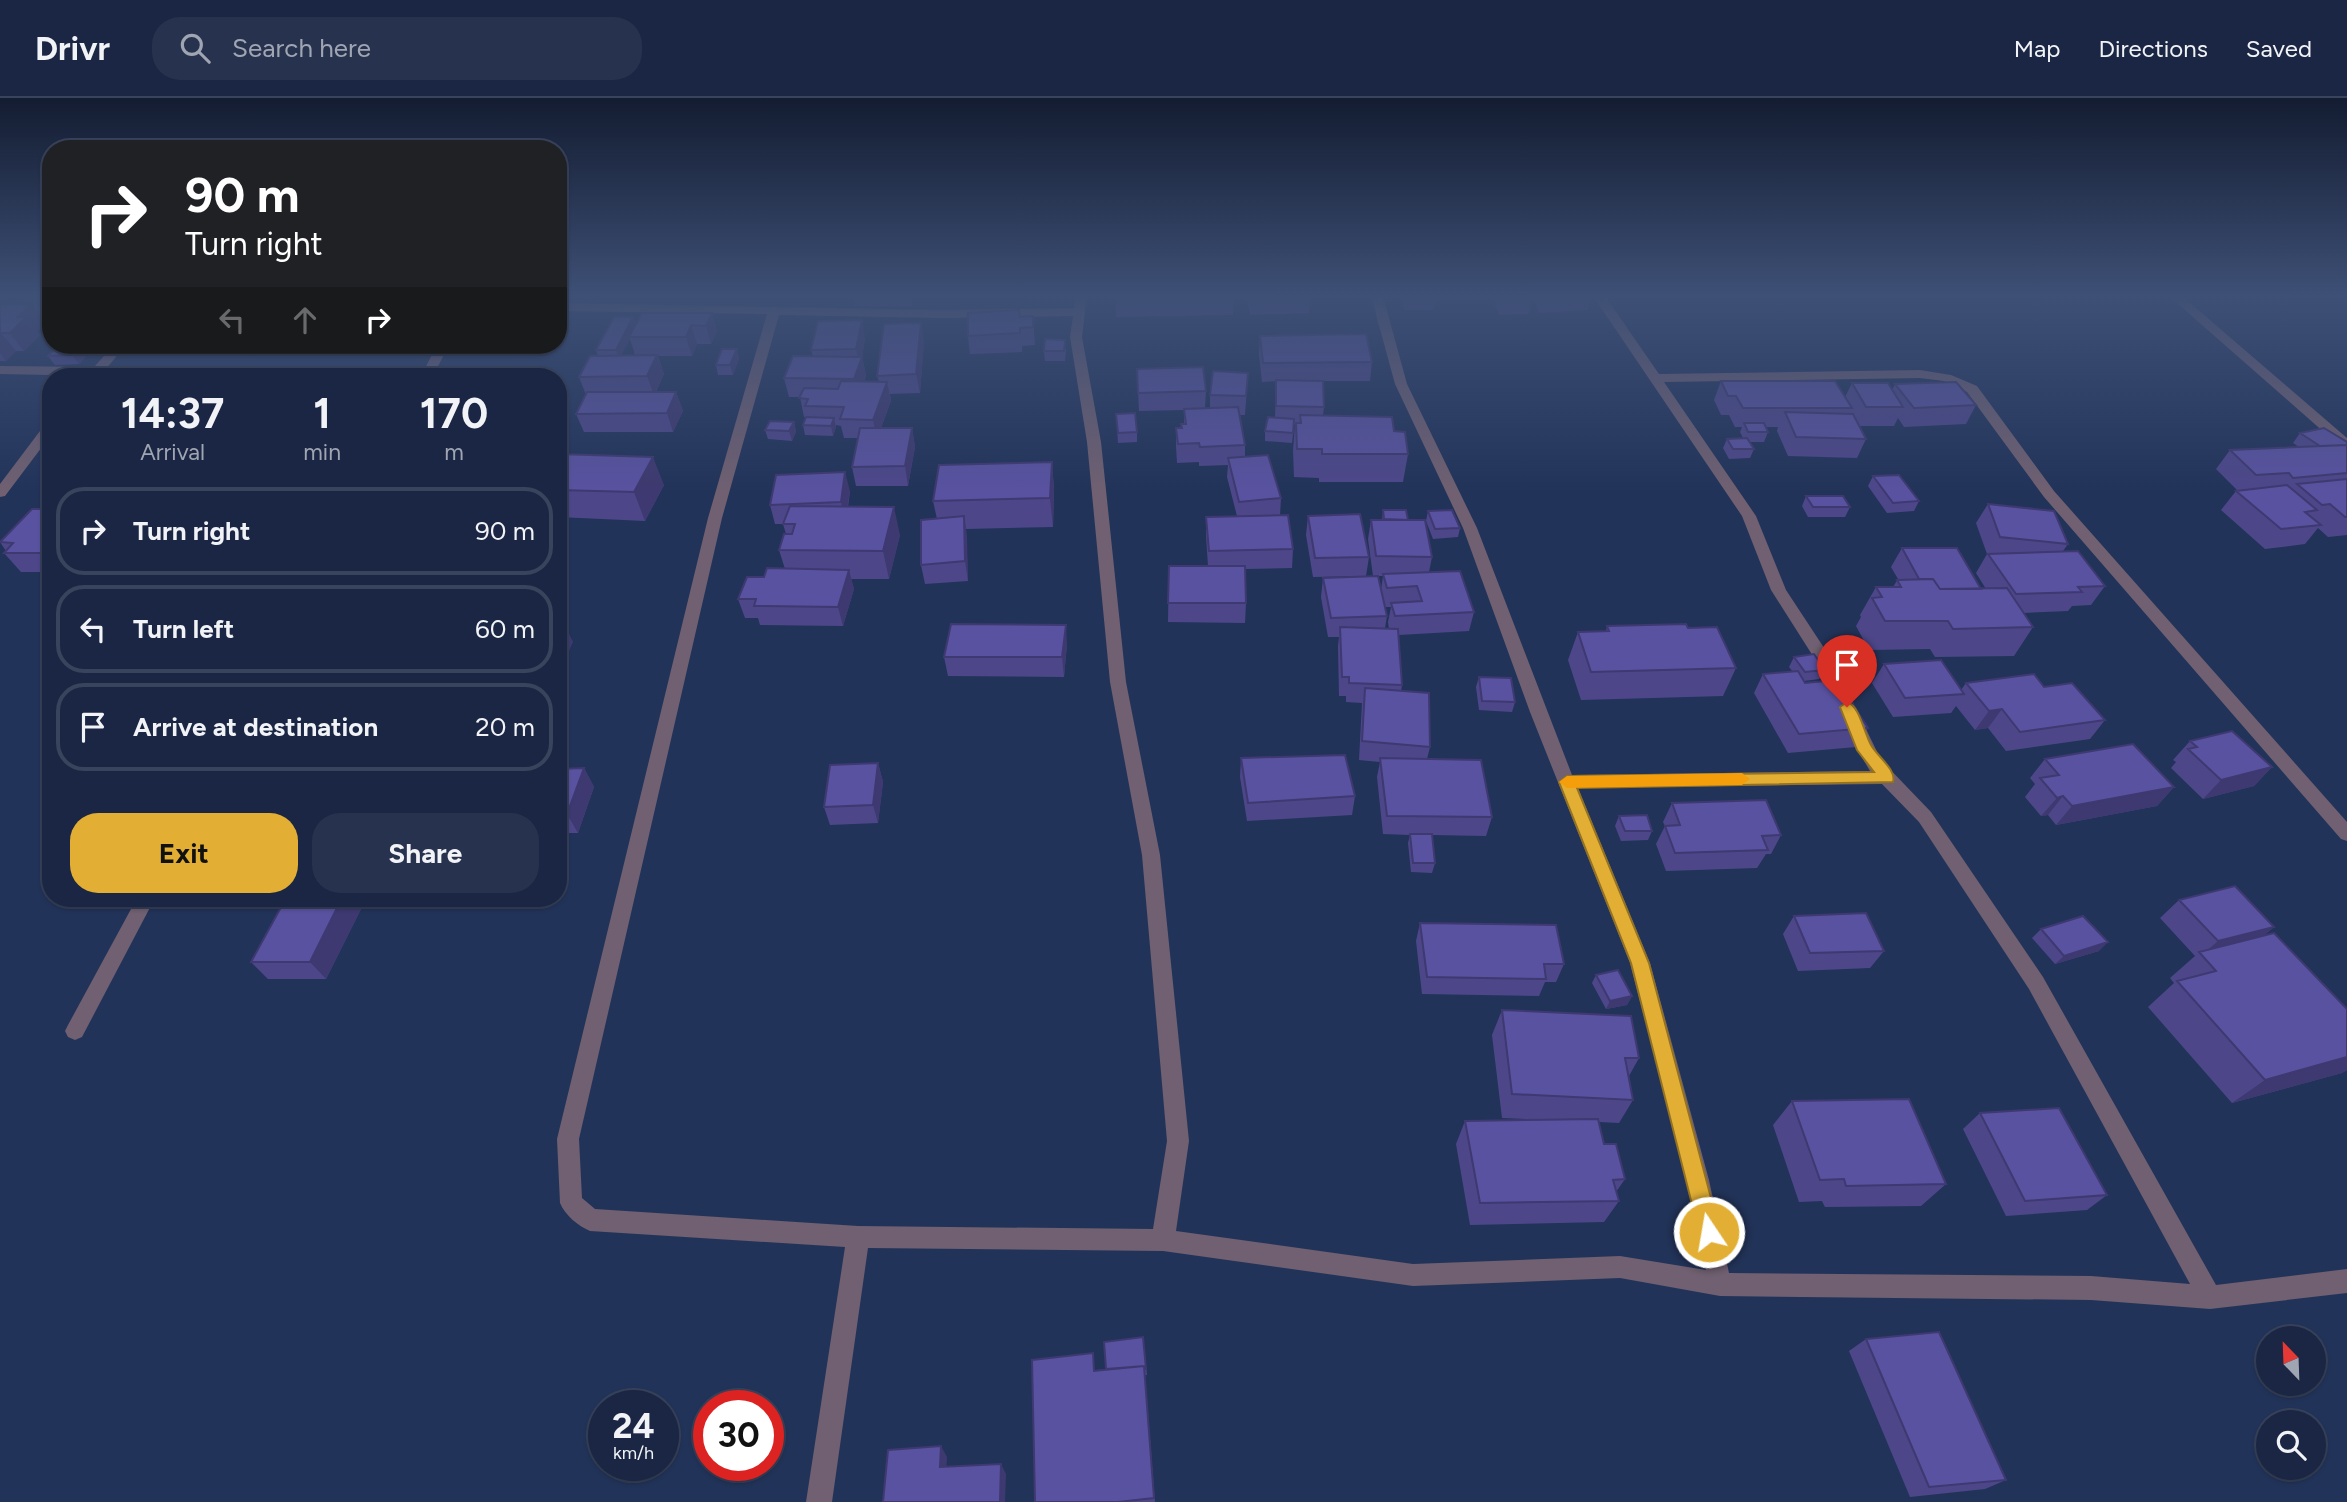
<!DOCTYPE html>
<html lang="en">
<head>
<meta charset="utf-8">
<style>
  body { margin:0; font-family:Figtree,sans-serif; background:#27324e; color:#f1f3f6; height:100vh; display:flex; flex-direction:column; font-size:26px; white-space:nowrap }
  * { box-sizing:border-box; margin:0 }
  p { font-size:23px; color:#9fa5b2 }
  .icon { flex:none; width:38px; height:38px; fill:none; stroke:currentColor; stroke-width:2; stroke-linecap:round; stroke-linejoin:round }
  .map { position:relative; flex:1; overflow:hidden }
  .details { position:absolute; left:42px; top:270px; width:525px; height:539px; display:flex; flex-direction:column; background:#1a2643; border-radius:28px; box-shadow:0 2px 5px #0004,0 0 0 2px #38435c }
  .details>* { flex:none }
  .hud { position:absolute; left:42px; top:42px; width:525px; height:214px; border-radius:28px; box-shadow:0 2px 5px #0004,0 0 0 2px #38435c; background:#202124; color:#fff; overflow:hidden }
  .needle { width:46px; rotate:337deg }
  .tools { position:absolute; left:2256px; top:1228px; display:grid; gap:14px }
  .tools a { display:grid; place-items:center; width:70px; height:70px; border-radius:50%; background:#1a2643; box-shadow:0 2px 5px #0004,0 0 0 2px #38435c; font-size:35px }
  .speed { position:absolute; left:588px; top:1292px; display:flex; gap:14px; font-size:35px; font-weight:700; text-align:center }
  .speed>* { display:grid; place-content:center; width:91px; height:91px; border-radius:50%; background:#1a2643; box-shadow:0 2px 5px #0004,0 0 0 2px #38435c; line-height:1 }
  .speed small { font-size:18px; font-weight:400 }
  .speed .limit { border:10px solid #d22; background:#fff; color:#111 }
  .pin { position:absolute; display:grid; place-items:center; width:60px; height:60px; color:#fff; margin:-72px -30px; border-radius:50% 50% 50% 0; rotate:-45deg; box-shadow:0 0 7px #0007 }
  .pin .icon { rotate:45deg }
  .me { position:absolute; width:77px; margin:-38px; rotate:348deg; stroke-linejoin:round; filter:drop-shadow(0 0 5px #0008) }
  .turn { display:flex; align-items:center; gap:24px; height:147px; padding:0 28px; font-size:32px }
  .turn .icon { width:91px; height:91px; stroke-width:2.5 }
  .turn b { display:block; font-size:49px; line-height:60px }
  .lanes { display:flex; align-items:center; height:66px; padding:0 28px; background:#0003; justify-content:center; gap:35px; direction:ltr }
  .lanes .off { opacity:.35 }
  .eta { display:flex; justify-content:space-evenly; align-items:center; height:119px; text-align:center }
  .eta b { font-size:42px; font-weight:700; line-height:49px }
  .button { display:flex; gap:14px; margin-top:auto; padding:14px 28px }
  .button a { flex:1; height:80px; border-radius:28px; background:#e2af34; color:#111; font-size:28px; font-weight:700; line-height:80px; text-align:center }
  .button a+a { background:#27324e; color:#f1f3f6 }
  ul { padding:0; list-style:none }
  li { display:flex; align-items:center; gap:21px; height:88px; margin:0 14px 10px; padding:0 14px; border:4px solid #38435c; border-radius:28px }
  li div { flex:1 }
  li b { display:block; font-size:26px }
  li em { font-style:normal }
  header { display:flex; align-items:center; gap:42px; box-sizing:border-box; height:98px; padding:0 35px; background:#1a2643; border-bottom:2px solid #38435c }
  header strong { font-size:33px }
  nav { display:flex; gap:38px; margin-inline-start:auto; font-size:24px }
  .search { width:490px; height:63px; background:#27324e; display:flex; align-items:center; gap:18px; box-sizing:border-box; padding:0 24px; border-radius:28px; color:#9fa5b2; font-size:26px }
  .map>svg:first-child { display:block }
</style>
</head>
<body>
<header>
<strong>Drivr</strong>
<div class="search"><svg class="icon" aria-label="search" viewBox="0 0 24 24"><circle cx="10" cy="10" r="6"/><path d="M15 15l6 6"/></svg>Search here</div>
<nav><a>Map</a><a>Directions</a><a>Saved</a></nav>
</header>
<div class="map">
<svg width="2347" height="1404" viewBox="0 0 2347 1404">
  <rect width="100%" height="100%" fill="#223359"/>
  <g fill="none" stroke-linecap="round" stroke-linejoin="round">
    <path fill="#706071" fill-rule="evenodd" d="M1075 198H1087L1082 239 1101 344 1126 584 1160 757 1189 1043 1176 1133 1413 1166 1620 1158 1706 1172 1687 1082 1630 865 1530 614 1463 430 1395 286 1371 198H1383L1407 286 1477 430 1572 677 1870 673 1857 651 1818 566 1771 492 1742 418 1593 198H1605L1659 276 1920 272 1951 277 1977 288 2054 393 2347 724V743L2341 741 2044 399 1967 294 1944 283 1920 280 1664 284 1756 418 1786 492 1834 565 1881 662 1931 714 2043 879 2216 1187 2347 1171V1195L2210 1211 2091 1202 1720 1198 1620 1180 1413 1188 1163 1153 868 1150 832 1404H806L845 1149 590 1133C578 1128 565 1117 560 1105L557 1041 708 420 767 216 558 213V205L945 212 1074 210ZM779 217 945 220 1073 218 1070 239 1087 344 1110 584 1142 757 1167 1043 1153 1131 858 1128 595 1111 582 1100 579 1041 722 420ZM1882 686 1919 724 2029 891 2190 1186 2091 1178 1729 1175 1709 1082 1650 865 1578 690Z
      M2169 198H2182L2347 340V351L2342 350Z
      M114 247H126L100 278 0 276V268L94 269Z
      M437 247H449L433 278H421Z
      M51 324V337L5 398 0 399V386L46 325Z
      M137 800H155L82 939 75 942 68 939 65 933 68 927Z"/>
  </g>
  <path fill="#4d478a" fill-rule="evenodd" d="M20 198H51V216H39L45 224 37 233 40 237 24 253H16L6 263H0V201L7 200 12 206H26Z
    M853 198H915L912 208H855Z
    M1115 198H1234L1233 217 1116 219Z
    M1246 198H1311L1309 215 1250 217Z
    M1400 198H1488L1487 203 1436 202 1434 212H1404Z
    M1492 198H1591L1588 212 1540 215 1532 200 1529 216 1499 217Z
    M712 215 717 233 711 246H697L692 258H658L664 276 656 294H676L683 313 673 334H584L576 316 586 297 579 279 598 258 596 252 636 226ZM630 241 635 257H621Z
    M1033 218 1035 247 1022 248V254L970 256 968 238 1020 219Z
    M1260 238 1372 264 1370 283H1323L1324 309 1323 317 1394 333 1408 356 1403 384H1319V380L1294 379 1293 353 1295 327H1294L1292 345 1265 343V333L1275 320 1276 283 1262 284 1259 256Z
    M865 240 862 259 866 277 864 284H879L877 278 924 243 920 295 890 296 891 303 881 330H912L915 349 908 388H856L852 369 858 340H844L841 328 836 327V329L833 338 805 337 803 327 806 319H804L800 299H789L784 280 813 258 811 252Z
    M58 247H96L79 266 55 267 48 258Z
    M172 247H277L270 254H238L235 248 230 254 176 253Z
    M737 251 739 261 733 277H718L716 267Z
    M1066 251 1065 263H1045L1044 253Z
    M1137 271 1206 293 1205 310H1210V297L1248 275 1245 317H1240L1245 347V359L1281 400 1280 417 1293 451 1292 470 1245 471 1246 505 1245 525 1168 524 1169 468H1208L1206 438V419L1237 418 1227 379 1228 367 1199 368V364L1177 365 1176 349V330H1181L1184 326V312L1139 313Z
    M1721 283 1845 299 1852 285 1892 292 1895 286 1976 307 1966 326 1904 329 1898 320 1894 328H1859L1866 341 1857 360 1788 358 1777 333 1778 329H1766L1768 334 1764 344H1750L1754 351 1750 360 1729 361 1723 350 1727 341 1743 340 1740 334 1742 329H1735L1729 317H1721L1714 302Z
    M1116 316 1137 334V344L1118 345Z
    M794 324 796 334 792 343 768 341 765 332Z
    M51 331V343L45 337Z
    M2300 335 2347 344V437L2328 439 2318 430 2305 446 2265 451 2221 412 2236 393H2238L2216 371 2230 352 2299 349 2293 345Z
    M558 356 664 387 645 423 558 419Z
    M1052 364 1054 392 1053 429 966 431 968 483 925 486 921 467 937 421 933 403Z
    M1873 378 1919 403 1914 413 1887 415 1868 388Z
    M850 393 848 409 900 437 889 481H851L854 491 843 528 760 527 758 520H745L738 501 764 479 785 471 779 452 786 436 783 426H775L770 407Z
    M1806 398 1850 409 1845 419H1808L1802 408Z
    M1988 406 2068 446 2063 453 2105 488 2091 507 2072 508 2068 513 2023 515 2033 529 2014 558 1935 559 1930 551 1869 552 1856 528 1861 519 1860 517 1876 489H1893L1898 481 1891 469 1902 450 1981 491H1986L1976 475 1987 456 1976 425Z
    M50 411 51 474H21L4 455 6 453 0 444Z
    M1383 412 1408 422 1432 459 1429 474 1474 514 1469 533 1399 537 1402 587 1401 593 1430 649 1427 661 1492 719 1486 738 1432 737 1435 765 1432 775 1411 774 1408 745 1410 737 1383 736 1377 679 1380 664 1359 662 1362 605 1346 604V598H1339L1338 548 1339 539H1328L1321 499 1323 480 1381 492 1383 478H1373L1368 441 1371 422H1382ZM1385 509H1391L1388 524 1389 531 1385 530 1387 518Z
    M1428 413 1460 430 1458 439 1433 441 1426 423Z
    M1308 418 1369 459 1366 478 1313 479 1306 437Z
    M1607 528 1736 570 1723 598 1581 602 1568 562 1578 534 1606 533Z
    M1067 546 1064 579 948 578 944 559Z
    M1794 559 1825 572 1819 581 1804 583 1868 630 1856 649 1788 655 1754 595 1763 576 1793 574 1789 569Z
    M1884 566 1961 592 1966 585 2044 589 2105 622 2090 641 2006 653 1988 630 1975 632 1956 608 1951 615 1893 619 1872 585Z
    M1479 579 1515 604 1512 614 1479 612 1476 589Z
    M2190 643 2272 669 2254 688 2203 701 2171 670 2176 664 2173 662Z
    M1241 660 1355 698 1352 717 1247 723 1240 679Z
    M2045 661 2174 689 2157 708 2056 727 2048 717 2041 718 2025 699 2035 686 2030 680Z
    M878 665 883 684 878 725 830 727 824 709Z
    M584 670 594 689 578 735H558V671Z
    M1672 705 1781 737 1771 756H1766L1757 770 1666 773 1656 746 1665 728 1663 724Z
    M1619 718 1652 733 1648 742 1621 743 1615 728Z
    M286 800H352L361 811 326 881H268L251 864Z
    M2179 802 2274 829 2263 838 2347 911V972L2342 975 2232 1005 2148 909 2174 885 2170 880 2195 858 2160 820Z
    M1794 818 1884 853 1870 870 1798 873 1783 836Z
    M1420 825 1564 866 1556 884H1545L1539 898 1422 896 1416 843Z
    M2041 831 2099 853 2055 866 2032 840Z
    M1596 877 1632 898 1627 907 1606 911 1592 885Z
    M1502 912 1639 960 1629 978 1633 1002 1619 1025 1599 1024 1604 1046 1625 1081 1616 1094 1619 1103 1604 1124 1470 1127 1456 1046 1465 1023 1547 1022 1502 1020 1492 937Z
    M1792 1003 1946 1086 1921 1108 1825 1109 1822 1103 1799 1104 1773 1027Z
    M1980 1015 2107 1097 2087 1112 2006 1118 1963 1031Z
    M1143 1239 1147 1277H1145L1155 1404H1035L1096 1272 1106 1271Z
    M1866 1241 2006 1382 1985 1391 1910 1399 1849 1253Z"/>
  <path fill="#3e3970" d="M911 198H915L912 208Z
    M7 200 20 217 32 206 45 224 37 233 40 237 24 253 10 235 1 206Z
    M712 215 717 233 711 246 706 228Z
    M633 219 637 228 629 239 630 241 619 261 616 252Z
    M862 222 865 240 862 259 866 277 858 300 854 281 860 266 856 251Z
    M921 225 924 243 920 295 916 276Z
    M691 227 697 246 692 258 686 239Z
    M1 235 16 253 6 263 0 255V236Z
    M81 247H96L79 266 72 257Z
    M225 247H234L235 248 230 254Z
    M266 247H277L270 254Z
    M737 251 739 261 733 277 730 267Z
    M657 257 664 276 654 297 647 278Z
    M887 284 891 303 877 341 873 322Z
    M676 294 683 313 673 334 667 315Z
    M834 320 836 329 833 338 831 328Z
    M794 324 796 334 792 343 789 333Z
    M912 330 915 349 908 388 905 368Z
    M653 359 664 387 645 423 634 394Z
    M1052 364 1054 392 1053 429 1050 400Z
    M845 374 850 393 845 423 841 404Z
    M894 409 900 437 889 481 883 453Z
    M964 418 967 438 968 483 965 463Z
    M849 472 854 491 843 528 838 509Z
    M564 525 573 544 558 578V537Z
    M1066 527 1067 546 1064 579 1062 559Z
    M2002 611 1988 630 1975 632 1989 613Z
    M878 665 883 684 878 725 873 707Z
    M2272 669 2254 688 2203 701 2221 682Z
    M584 670 594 689 578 735 567 716Z
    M2174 689 2157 708 2056 727 2072 708Z
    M2063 698 2048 717 2041 718 2057 700Z
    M342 800H352L361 811 326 881 310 864Z
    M2274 829 2253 847 2202 857 2218 843Z
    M2108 844 2099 853 2055 866 2064 858Z
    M1632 898 1627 907 1606 911 1610 903Z
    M2347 959V972L2342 975 2232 1005 2265 982Z
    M941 1348 947 1359 946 1379 940 1369Z
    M1001 1366 1006 1376 1005 1404H1000Z"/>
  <path fill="#5952a0" stroke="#3e3970" stroke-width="2" d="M7 200 1 206H32L18 219H26L10 235H1L0 236V201Z
    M1019 212 1020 219 1033 218V229L1020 230V235L968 238V215Z
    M642 215H712L706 228 691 227 686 239H629Z
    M614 219H633L616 252H596Z
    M862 222 856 251 811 252 818 223Z
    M921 225 916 276 877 278 884 226Z
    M1366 236 1372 264 1263 265 1260 238Z
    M1045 241 1065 242 1064 253H1044Z
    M58 247H81L72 257 48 258Z
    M722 251H737L730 267H716Z
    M657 257 647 278 579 279 590 258Z
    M793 258 862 259 854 281 784 280Z
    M1203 269 1206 293 1138 295 1137 271Z
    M1213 273 1248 275 1246 298 1210 297Z
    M1276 282 1323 283 1324 309 1276 308Z
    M841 283 887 284 873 322 840 321 844 309 805 308 808 301 799 300 804 290 838 291Z
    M1721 283H1835L1852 310H1743L1736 298H1728Z
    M1956 284 1976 307 1914 310 1895 286Z
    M1852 285H1888L1903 309H1866Z
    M587 294H676L667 315 576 316Z
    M1238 309 1245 347 1200 349 1199 345 1178 346 1176 330H1182L1181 326H1186L1184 311Z
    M1785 314 1853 316 1866 341 1796 339Z
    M1135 315 1137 334 1118 335 1116 316Z
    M1300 317 1392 319 1394 333 1405 334 1408 356H1322V351H1297L1296 325H1301Z
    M806 319 834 320 831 328 803 327Z
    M1268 319 1294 321 1293 335 1265 333Z
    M770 323 794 324 789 333 765 332Z
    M1744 325H1764L1768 334H1748Z
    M860 330H912L905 368 852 369Z
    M2324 330 2347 344V347L2320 348 2300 335Z
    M1747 340 1754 351H1733L1727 341Z
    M2347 347V375L2293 380 2289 375 2256 377 2230 352Z
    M558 356 653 359 634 394 558 392Z
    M1268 357 1281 400 1239 404 1228 360Z
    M1052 364 1050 400 933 403 939 367Z
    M845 374 841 404 770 407 776 377Z
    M1899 377 1919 403 1893 405 1873 378Z
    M2347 381V419H2345L2330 406 2322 407 2297 386Z
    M2287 387 2317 412 2305 414 2321 427 2281 431 2236 393Z
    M1806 398H1843L1850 409H1813Z
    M1988 406 2054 413 2068 446 2000 439Z
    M790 408 894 409 883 453 779 452 784 436H792L795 426H783Z
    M32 411H50L45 418H51V455H4L13 445 0 444Z
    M1383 412H1406L1408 422 1384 421Z
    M1452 412 1460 430 1435 431 1428 413Z
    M1360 416 1369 459 1315 460 1308 418Z
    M1288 417 1293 451 1209 453 1206 419Z
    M964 418 965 463 921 467V422Z
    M1371 422H1425L1432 459 1376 458Z
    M1902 450H1957L1981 491H1940L1933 481H1919Z
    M2078 453 2105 488 2078 489 2082 494 2016 496 1988 456Z
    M1169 468H1245L1246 505H1168Z
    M767 470 849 472 838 509 754 508 756 501H738L747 479H764Z
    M1460 473 1474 514 1395 518 1391 505 1422 503 1417 488 1387 490 1383 476Z
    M1378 478 1387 518 1331 520 1323 480Z
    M1933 481 1940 491 2007 490 2033 529 1953 531 1948 523H1885L1872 500 1882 499 1876 489H1901L1897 482Z
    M558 525H564L558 537Z
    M951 526 1066 527 1062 559H944Z
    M1686 526 1688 530 1717 529 1736 570 1591 574 1578 534 1609 533 1607 528Z
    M1340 529 1398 531 1402 587 1349 585V579H1342Z
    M1814 556 1825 572 1805 574 1794 559Z
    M1941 562 1964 596 1905 600 1884 566Z
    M1798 573 1805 585 1837 582 1868 630 1799 636 1763 576Z
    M2034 576 2044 589 2072 585 2105 622 2020 634 2002 611 1989 613 1966 585Z
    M1479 579 1511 580 1515 604 1482 603Z
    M1365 590 1429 595 1430 649 1362 643Z
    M2232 633 2272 669 2221 682 2188 651 2197 649 2190 643Z
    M2133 646 2174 689 2072 708 2063 698 2057 700 2040 680 2059 677 2045 661Z
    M1345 657 1355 698 1248 705 1241 660Z
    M1380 660 1481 662 1492 719 1387 718Z
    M878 665 873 707 824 709 830 667Z
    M584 670 567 716 558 717V671Z
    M1766 702 1781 737 1762 738 1768 752 1675 755 1665 728 1680 727 1672 705Z
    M1647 717 1652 733H1625L1619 718Z
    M1410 736H1432L1435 765H1413Z
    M2235 788 2274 829 2218 843 2179 802Z
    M286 800H342L310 864H251Z
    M1866 815 1884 853 1810 855 1794 818Z
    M2083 818 2108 844 2064 858 2041 831Z
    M1420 825 1556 827 1564 866H1544L1546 881 1427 879Z
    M2274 835 2347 911V959L2265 982 2177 883 2216 873 2199 854Z
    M1618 872 1632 898 1610 903 1596 877Z
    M1502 912 1631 918 1639 960H1625L1633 1002 1512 996Z
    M1909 1001 1946 1086 1846 1088 1844 1081 1820 1082 1792 1003Z
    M2059 1010 2107 1097 2025 1103 1980 1015Z
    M1598 1021 1604 1046H1616L1625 1081 1613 1082 1619 1103 1480 1105 1465 1023Z
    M1939 1234 2006 1382 1929 1389 1866 1241Z
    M1143 1239 1146 1271H1145L1144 1268 1106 1271 1104 1244Z
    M1093 1255 1094 1273 1144 1268 1154 1400 1118 1404H1035L1032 1262Z
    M941 1348 940 1369 1001 1366 1000 1404H883L888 1352Z"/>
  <linearGradient id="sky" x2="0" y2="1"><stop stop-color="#131c31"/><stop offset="0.5" stop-color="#3e5076"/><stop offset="1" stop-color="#3e5076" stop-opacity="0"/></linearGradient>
  <rect width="2347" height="395" fill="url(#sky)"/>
  <path fill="#e2af34" stroke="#937222" stroke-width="2" d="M1847 604C1860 608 1864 635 1871 647 1877 658 1897 672 1893 684L1577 690 1649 865 1720 1134 1717 1141 1709 1144 1702 1141 1699 1134 1631 865 1559 684 1567 678 1874 674 1857 652 1840 609Z"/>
  <path fill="#f59e0b" d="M1742 675 1750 681 1742 687 1567 690 1559 684 1567 678Z"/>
</svg>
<div class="tools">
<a><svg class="needle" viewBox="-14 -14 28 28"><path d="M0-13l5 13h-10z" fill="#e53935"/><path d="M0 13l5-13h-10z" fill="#9fa5b2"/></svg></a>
<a><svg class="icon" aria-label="search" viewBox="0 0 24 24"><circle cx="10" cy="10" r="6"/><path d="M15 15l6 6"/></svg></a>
</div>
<div class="speed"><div>24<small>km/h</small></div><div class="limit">30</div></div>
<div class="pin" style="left:1847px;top:609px;background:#d93025"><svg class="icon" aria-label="arrive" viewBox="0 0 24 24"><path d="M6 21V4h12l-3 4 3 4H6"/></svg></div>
<svg class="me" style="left:1709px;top:1134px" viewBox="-20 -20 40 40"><circle r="17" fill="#e2af34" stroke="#fff" stroke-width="3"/><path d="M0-11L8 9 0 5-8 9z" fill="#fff"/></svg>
<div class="hud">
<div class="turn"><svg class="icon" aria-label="right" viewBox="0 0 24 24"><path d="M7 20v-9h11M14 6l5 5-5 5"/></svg><div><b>90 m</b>Turn right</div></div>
<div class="lanes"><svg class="icon off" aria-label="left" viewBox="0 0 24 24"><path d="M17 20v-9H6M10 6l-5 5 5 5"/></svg><svg class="icon off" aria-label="ahead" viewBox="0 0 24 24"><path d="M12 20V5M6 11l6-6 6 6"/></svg><svg class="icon" aria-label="right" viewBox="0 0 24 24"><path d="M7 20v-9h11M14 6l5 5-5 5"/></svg></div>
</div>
<section class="details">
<div class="eta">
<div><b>14:37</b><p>Arrival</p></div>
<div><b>1</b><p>min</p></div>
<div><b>170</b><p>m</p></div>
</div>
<ul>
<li><svg class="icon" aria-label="right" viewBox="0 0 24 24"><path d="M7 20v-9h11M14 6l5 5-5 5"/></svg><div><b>Turn right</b></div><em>90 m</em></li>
<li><svg class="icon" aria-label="left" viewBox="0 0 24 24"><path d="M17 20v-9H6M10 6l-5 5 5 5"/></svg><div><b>Turn left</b></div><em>60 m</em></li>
<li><svg class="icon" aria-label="arrive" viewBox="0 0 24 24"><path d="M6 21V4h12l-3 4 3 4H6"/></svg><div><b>Arrive at destination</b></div><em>20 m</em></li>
</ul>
<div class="button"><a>Exit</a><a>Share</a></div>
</section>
</div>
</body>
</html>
